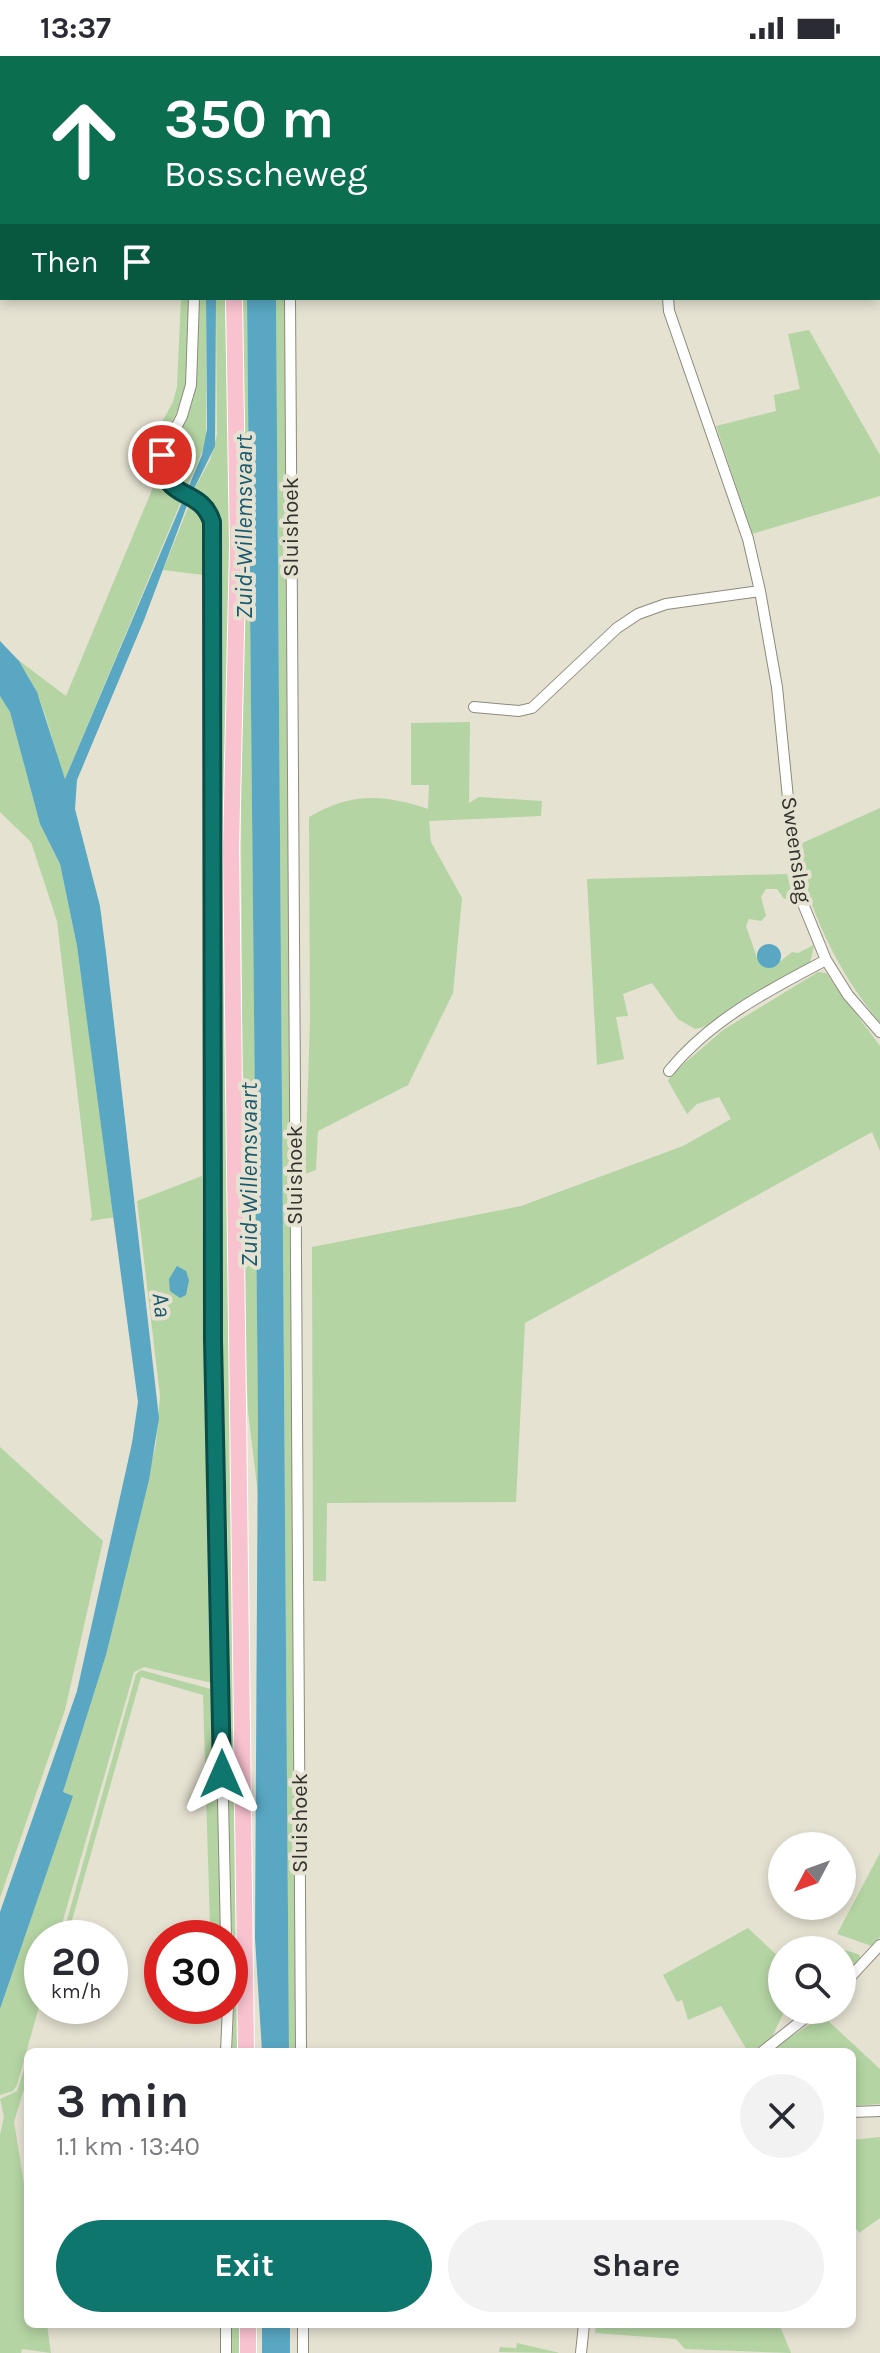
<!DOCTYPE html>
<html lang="en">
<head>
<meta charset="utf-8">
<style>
  body { margin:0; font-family:Karla,sans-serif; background:#f2f2f3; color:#2b2b33; height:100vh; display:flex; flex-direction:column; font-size:30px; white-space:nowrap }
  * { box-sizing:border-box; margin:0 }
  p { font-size:26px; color:#7c7c81 }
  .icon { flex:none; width:44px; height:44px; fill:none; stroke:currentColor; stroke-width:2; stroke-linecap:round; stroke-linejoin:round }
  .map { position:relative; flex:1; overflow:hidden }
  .drawer { position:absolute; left:24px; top:1992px; width:832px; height:280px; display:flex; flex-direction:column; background:#fff; border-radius:12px; box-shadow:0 4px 12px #0003 }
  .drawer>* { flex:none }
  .top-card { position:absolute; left:0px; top:0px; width:880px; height:244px; box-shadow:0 4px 12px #0003; background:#0b6e4f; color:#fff; overflow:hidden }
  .needle { width:52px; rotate:229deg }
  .controls { position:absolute; left:768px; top:1776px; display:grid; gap:16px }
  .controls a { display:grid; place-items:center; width:88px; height:88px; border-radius:50%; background:#fff; box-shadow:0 4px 12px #0003; font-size:40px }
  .speed { position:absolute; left:24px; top:1864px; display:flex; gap:16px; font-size:40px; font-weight:700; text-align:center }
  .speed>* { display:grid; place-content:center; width:104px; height:104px; border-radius:50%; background:#fff; box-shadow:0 4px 12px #0003; line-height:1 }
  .speed small { font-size:20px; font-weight:400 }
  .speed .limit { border:12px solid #d22; background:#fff; color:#111 }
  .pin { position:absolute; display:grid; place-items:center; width:68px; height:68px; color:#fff; margin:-34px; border:4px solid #fff; border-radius:50%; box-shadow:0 2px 8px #0007 }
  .me { position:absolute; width:88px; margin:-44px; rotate:0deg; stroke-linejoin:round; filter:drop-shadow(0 0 6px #0008) }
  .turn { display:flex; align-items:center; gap:28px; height:168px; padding:0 32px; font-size:36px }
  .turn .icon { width:104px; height:104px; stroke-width:2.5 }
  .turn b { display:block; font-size:56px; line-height:68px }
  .then { display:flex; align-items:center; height:76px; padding:0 32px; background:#0003; gap:16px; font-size:30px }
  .round { display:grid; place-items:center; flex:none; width:84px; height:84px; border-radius:42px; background:#f2f2f3 }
  .summary { display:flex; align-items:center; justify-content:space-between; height:136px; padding:0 32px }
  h1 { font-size:48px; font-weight:700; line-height:60px }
  .button { display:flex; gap:16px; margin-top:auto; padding:16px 32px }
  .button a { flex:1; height:92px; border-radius:48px; background:#0f766e; color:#fff; font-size:32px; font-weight:700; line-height:92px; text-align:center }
  .button a+a { background:#f2f2f3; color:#2b2b33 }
  .status { display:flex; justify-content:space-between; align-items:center; height:56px; padding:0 40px; background:#fff; direction:ltr }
  .status svg { height:22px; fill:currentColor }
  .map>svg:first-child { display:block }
</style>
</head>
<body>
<div class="status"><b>13:37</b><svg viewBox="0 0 49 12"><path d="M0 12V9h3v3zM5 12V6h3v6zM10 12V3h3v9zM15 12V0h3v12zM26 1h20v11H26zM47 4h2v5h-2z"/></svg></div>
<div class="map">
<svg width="880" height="2297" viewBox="0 0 880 2297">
  <rect width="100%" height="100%" fill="#e5e2d2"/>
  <path fill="#b4d4a3" d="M0 0 97 2H2V49Z
    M599 0H859L860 2H597Z
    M878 36 880 39 878 160Z
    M181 242H188C188 272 191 305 185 334 176 374 124 418 182 443L65 723C49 681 45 634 13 600L66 640 154 429 146 420 152 384 173 346 177 331Z
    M197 242H206V387L185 436 167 422 165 399 186 361Z
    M216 242H225L231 507 238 1738 235 1773 243 1996H232L236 1910 226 1814 228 1485 219 1261 220 630 215 472 211 450 191 439 210 404 217 379Z
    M239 242H247L259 1447 248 1355 243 1237Z
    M276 242H287L298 1996H289Z
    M809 274 880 399V440L752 478 716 370 776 355 774 339 800 333 788 278Z
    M190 447 203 458V519L163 514Z
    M0 640 10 656 40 768 60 808 77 890 116 1161 90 1165 92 1160 57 865 31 786 0 756Z
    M470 666 469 747 479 741 542 745 541 760 429 765 431 786 462 842 453 937 408 1029 318 1075 316 1114 305 1118 310 966 309 761C350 736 385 738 428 753L429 729H411V667Z
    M880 752V967C839 917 806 853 798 789Z
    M787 818 793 842 784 843 777 833H766L761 841 766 860 761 865 749 863 746 870 757 902 773 911 792 896 798 897 814 889 810 907 708 970 695 973 678 963 652 927 623 938 628 960 616 961 624 1003 597 1009 587 823Z
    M818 916 826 917 880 990V1095L872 1076 525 1267 516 1446 327 1447 326 1525H313L312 1191 521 1150 683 1090 731 1063 719 1041 697 1048 687 1058 668 1025 671 1019 723 974Z
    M202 1120 204 1302 210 1305 216 1628 144 1611 134 1616 58 1882H42V1940L17 2029 13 2035 0 2039V1953L72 1740 63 1736 106 1599 156 1388 160 1340 137 1145Z
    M0 1391 103 1485 65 1654 0 1842Z
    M141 1614 218 1635 222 1869 210 1870 203 1639 141 1621 67 1882H62L136 1618Z
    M880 1797V1881L872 1890 837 1878Z
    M748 1872 782 1904V1954H785L772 1981 752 1996H748L721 1950 688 1964 682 1944 677 1946 663 1919Z
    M831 1890 858 1898 862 1903 842 1921V1894H829Z
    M823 1960 880 2013V2048L852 2050V1996H767Z
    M28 2001V2020L14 2066 28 2152V2268H47L51 2297 22 2293 21 2297H0V2079L4 2061 0 2043 17 2035Z
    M880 2081V2162L859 2177 852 2166V2084Z
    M231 2268H244L245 2297H231Z
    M596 2268H779L791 2297 685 2293 676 2283 595 2277Z
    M517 2287 560 2297 499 2296 500 2291 516 2292Z"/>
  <path fill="#59a7c2" d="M206 242H216L215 390 191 439 144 564 77 724 75 753 100 850 106 897 159 1362 149 1424 106 1599 63 1736 73 1740 0 1953V1856L77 1635 132 1387 138 1346 77 890 60 808 40 768 10 656 0 640V585L19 605 37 636 65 723 202 399 207 373Z
    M247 242H276L289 1996H262L255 1882 258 1363Z
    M757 900a12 12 0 1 1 24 0a12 12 0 1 1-24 0Z
    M177 1210 186 1215 189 1224 186 1239 180 1242 170 1235 169 1223Z
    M262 2268H290V2297H262Z"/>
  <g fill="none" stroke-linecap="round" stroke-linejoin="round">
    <g stroke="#8d8a7c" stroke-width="12">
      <path id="street" d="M173 0 175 2
        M288 0V2
        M513 0 515 2
        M878 167 880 166
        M194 242 191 329 182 360 162 399 163 418 170 431 203 448 212 466 213 1284 226 1882
        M290 242 301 1996
        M668 242 669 255 748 483 760 535 777 631 797 833 826 904 848 939 880 976
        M474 651 519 655 532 652 617 572 638 558 666 548 760 535
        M669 1015C710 964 769 934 826 904
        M842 1930 880 1889
        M226 1996 228 1950
        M762 1996 815 1954
        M852 2056 880 2055
        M226 2268V2297
        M303 2268V2297
        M581 2297 584 2268"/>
    </g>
    <g stroke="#fff" stroke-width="18">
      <path id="primary" d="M231 2 232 0
        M234 242 238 491 231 792 246 1996
        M248 2268V2297"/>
    </g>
    <use href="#street" stroke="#fff" stroke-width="10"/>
    <use href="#primary" stroke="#f8c2cf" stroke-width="16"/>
  </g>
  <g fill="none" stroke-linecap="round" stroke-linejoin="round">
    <g stroke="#0a4d48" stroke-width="20">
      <path id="route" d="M162 399C162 448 201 429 212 466L213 1284 222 1718"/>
    </g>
    <use href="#route" stroke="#0f766e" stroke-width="14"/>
  </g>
  <g text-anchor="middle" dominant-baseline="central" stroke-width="8" stroke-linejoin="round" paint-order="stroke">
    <g font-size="22" fill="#34322d" stroke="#e5e2d2">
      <text transform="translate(291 471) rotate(-90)">Sluishoek</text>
      <text transform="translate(796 794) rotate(82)">Sweenslag</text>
      <text transform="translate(295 1119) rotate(-90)">Sluishoek</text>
      <text transform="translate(300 1767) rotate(-90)">Sluishoek</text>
    </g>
    <g font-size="24" font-style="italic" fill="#1b5a6e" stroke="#e5e2d2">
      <text transform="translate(244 471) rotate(-90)">Zuid-Willemsvaart</text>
      <text transform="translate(249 1119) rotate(-90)">Zuid-Willemsvaart</text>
      <text transform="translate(162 1249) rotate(83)">Aa</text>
    </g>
  </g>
</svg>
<div class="controls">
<a><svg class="needle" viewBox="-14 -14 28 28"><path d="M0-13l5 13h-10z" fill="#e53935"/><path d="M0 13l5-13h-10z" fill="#7c7c81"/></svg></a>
<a><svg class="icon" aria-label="search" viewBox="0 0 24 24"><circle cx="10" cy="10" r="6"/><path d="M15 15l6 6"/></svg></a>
</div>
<div class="speed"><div>20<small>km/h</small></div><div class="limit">30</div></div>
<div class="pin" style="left:162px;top:399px;background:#d93025"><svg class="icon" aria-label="arrive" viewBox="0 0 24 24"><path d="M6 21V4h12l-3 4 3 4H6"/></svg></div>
<svg class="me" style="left:222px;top:1718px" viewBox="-20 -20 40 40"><path d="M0-17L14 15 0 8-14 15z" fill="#0f766e" stroke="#fff" stroke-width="4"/></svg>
<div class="top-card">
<div class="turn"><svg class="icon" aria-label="ahead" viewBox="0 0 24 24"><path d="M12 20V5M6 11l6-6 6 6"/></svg><div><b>350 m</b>Bosscheweg</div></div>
<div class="then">Then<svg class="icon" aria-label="arrive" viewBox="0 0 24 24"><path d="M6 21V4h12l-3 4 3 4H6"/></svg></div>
</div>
<section class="drawer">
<div class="summary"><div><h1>3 min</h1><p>1.1 km · 13:40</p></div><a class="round"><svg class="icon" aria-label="close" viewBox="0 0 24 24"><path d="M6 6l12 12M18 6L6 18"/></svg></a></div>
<div class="button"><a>Exit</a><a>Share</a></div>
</section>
</div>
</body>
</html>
